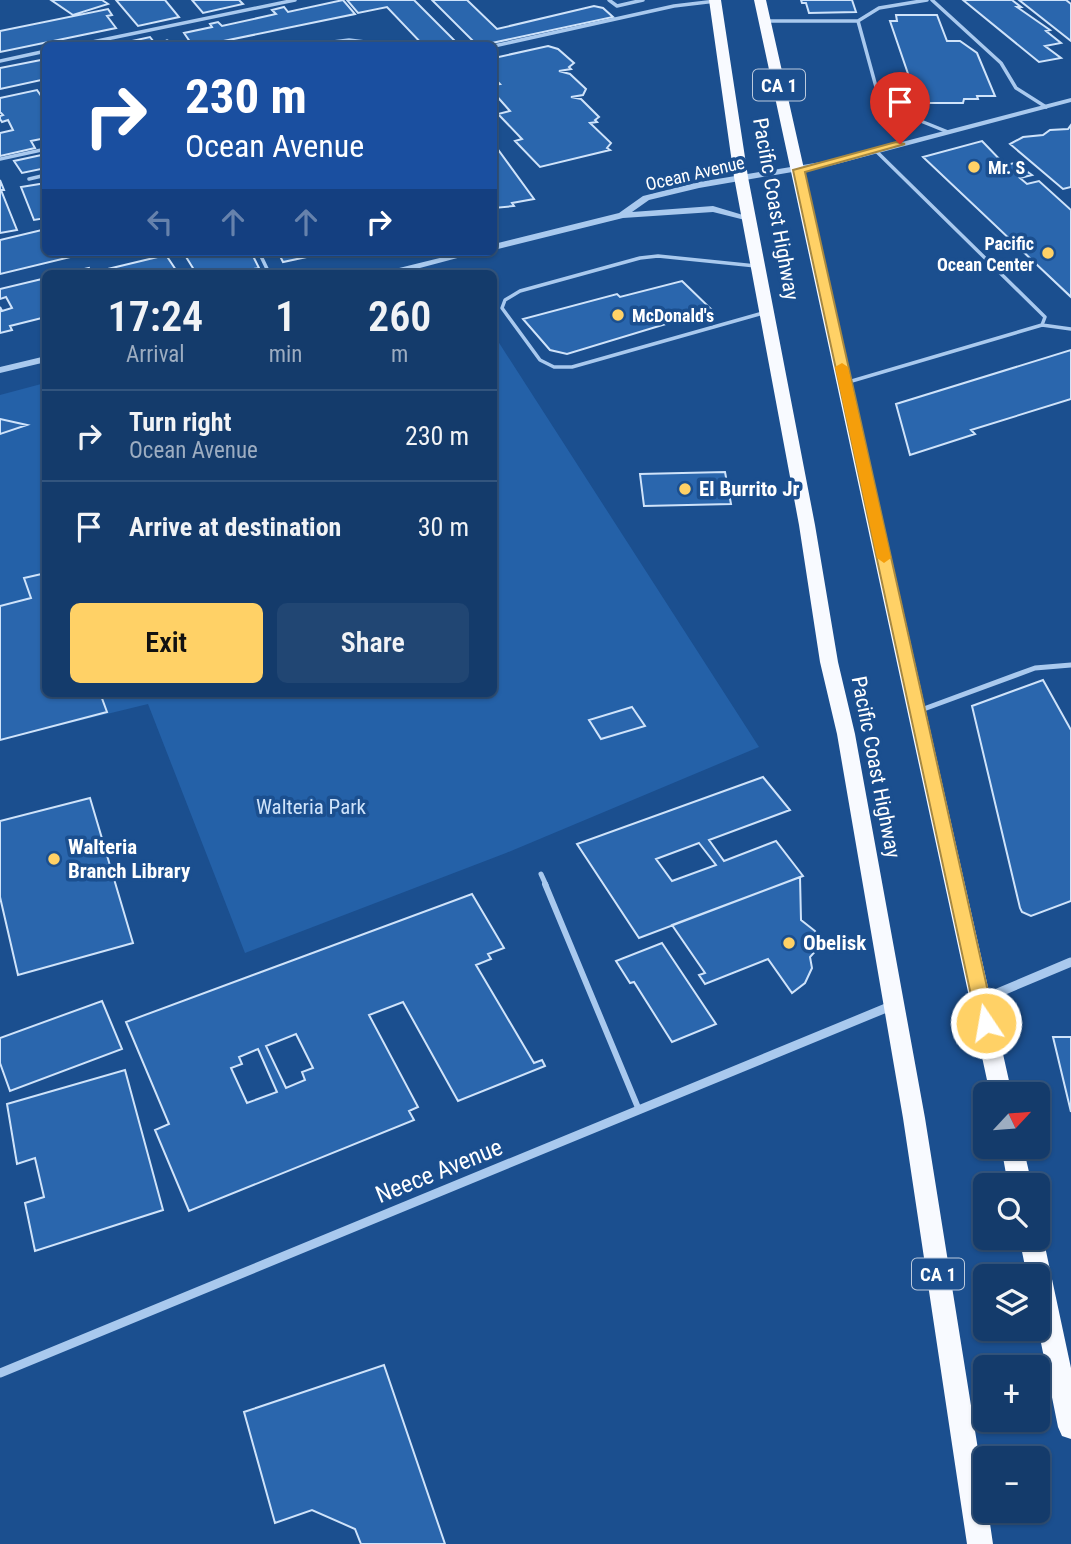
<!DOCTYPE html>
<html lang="en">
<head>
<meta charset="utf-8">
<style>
  body { margin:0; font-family:"Roboto Condensed",sans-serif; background:#214673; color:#f1f3f6; height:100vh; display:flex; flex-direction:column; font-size:26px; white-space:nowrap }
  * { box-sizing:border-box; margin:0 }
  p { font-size:23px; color:#9dadc1 }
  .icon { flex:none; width:38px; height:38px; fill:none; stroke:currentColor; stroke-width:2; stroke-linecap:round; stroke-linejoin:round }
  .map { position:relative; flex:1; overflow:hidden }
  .side { position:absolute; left:42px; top:270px; width:455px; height:427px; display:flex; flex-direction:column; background:#143b6b; border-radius:10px; box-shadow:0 2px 5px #0004,0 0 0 2px #33557e }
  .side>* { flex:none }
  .top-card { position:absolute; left:42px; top:42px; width:455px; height:214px; border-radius:10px; box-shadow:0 2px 5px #0004,0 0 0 2px #33557e; background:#1a4fa0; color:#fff; overflow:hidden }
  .needle { width:46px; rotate:64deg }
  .buttons { position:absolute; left:973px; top:1082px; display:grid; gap:14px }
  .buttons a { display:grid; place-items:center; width:77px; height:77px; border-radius:10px; background:#143b6b; box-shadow:0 2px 5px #0004,0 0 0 2px #33557e; font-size:35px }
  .pin { position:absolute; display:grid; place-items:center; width:60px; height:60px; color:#fff; margin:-72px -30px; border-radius:50% 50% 50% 0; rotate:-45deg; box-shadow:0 0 7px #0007 }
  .pin .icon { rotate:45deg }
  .me { position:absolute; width:77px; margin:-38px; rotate:348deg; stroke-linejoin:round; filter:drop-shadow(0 0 5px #0008) }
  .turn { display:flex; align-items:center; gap:24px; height:147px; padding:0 28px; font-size:32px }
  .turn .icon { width:91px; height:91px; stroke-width:2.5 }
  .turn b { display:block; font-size:49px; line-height:60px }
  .lanes { display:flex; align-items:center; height:66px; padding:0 28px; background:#0003; justify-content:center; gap:35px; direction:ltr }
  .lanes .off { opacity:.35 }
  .eta { display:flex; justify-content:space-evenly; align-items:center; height:119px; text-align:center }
  .eta b { font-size:42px; font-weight:600; line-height:49px }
  .button { display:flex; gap:14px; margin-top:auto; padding:14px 28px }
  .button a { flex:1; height:80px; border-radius:10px; background:#ffd166; color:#111; font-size:28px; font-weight:600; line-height:80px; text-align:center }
  .button a+a { background:#214673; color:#f1f3f6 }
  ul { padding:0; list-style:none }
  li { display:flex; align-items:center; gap:21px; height:91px; padding:0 28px; border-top:2px solid #33557e }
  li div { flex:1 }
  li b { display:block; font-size:26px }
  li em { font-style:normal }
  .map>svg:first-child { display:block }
</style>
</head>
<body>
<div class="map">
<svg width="1071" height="1544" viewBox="0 0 1071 1544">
  <rect width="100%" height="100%" fill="#1b4f8f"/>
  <path fill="#2461a8" d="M494 335 759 747 506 853 245 953 148 704 0 740V395L45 383 46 693H494Z"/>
  <path fill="#2a66ad" stroke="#cfe3fa" stroke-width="2" fill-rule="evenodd" d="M51 0H102L108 4 73 15Z
    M116 0H165L179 17 138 26Z
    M192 0H239L243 4 203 13Z
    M343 0 355 14 219 42 222 46H193L184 33 212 27 210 24 218 22 222 26 276 14 272 10 284 7 288 12Z
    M347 0H414L455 41 424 46 387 7 358 13Z
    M432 0H467L497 29 594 6 603 8 613 17 478 46Z
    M801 0H852L856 12 809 13 806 3H802Z
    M963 0H1012L1021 7H1017L1050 30 1046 31 1061 43 1045 46 1061 58 1039 62Z
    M1019 0H1066L1071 4V41Z
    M108 9 112 15 107 16 116 28 0 52V31Z
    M896 15H937L947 41H960L977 53 995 96H977L978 99H964L963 103H920L917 100 890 21H897Z
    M150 37 157 46H109Z
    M548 46 558 49 574 63 569 67 571 69 559 71 570 74 586 89 583 95 571 97 581 99 599 117 595 120 597 122 590 123 611 143 607 148 610 150 540 167 515 141 522 139 498 114 510 111 494 93V85L500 84 494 78V58Z
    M46 59V79L0 89V68Z
    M37 90 46 103V138L31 141 35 148 0 156V133L13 130 8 120 2 122 0 119V116L3 115 0 112V98Z
    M1071 125V187L1063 189 1010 144 1023 137 1043 135 1050 130 1068 129Z
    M982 141 1005 165 1015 163 1032 175 1020 178 1027 184 1039 181 1071 210V297L923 157Z
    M494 144 534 199 512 203 514 206 494 208Z
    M46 154V168L22 173 14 161Z
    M0 180 4 190H1L17 230 0 233Z
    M46 183V218L34 220 21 187Z
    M46 229V252H91L0 274V240Z
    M183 252H251L259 268 234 273H196Z
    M278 252H308L311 256 283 262Z
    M166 255 178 273H67L89 268 91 273Z
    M46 278V317L10 326 12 330 0 333V307L2 311 12 308 6 297 0 299V289Z
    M682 281 712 310 567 354 550 350 523 319 617 294 620 297Z
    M1071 350V399L971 430 975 434 910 455 896 404Z
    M0 419 27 425 0 434Z
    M725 472 731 504 644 506 640 474Z
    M46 573V693H100L107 712 0 740V606L31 598 24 578Z
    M1043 680 1071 730V901L1031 916 1022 912 1020 908 972 706Z
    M632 707 645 726 601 739 589 720Z
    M763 777 790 810 709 840 724 861 776 841 803 876 639 938 577 844ZM699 843 716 865 672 881 656 859Z
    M90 798 133 943 18 975 0 897V821Z
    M800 877 801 920 815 931 820 946 810 957 812 968 805 983 792 993 768 959 705 984 699 975 705 973 672 925Z
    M472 894 504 948 488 954 491 959 476 965 534 1063 542 1060 545 1066 458 1101 403 1002 369 1015 418 1107 409 1111 414 1120 189 1211 155 1130 169 1124 126 1022ZM296 1034 313 1068 302 1072 305 1080 286 1088 266 1046ZM258 1049 277 1092 247 1103 231 1068 242 1064 239 1057Z
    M662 943 716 1024 672 1042 634 982 630 983 616 961Z
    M102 1001 122 1049 10 1091 0 1063V1038Z
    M1053 1037H1071V1112Z
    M125 1070 163 1210 35 1251 25 1203 44 1197 35 1158 17 1164 7 1104Z
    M384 1365 445 1544H361L355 1529 312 1510 275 1523 244 1412Z"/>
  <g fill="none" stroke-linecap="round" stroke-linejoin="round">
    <path stroke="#a9c9ee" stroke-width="3.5" d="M609 0 617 6 643 0
      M932 0 1001 63 1016 88 1046 107
      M764 21H858L879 8 927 0
      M858 21 881 105 948 132
      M167 41 168 46
      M73 46 295 0
      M301 46 349 40 397 46
      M494 46 674 6 716 1
      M0 61 46 51
      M0 159 46 149
      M29 179 46 175
      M259 252 269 273
      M756 266 658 256 640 258 520 291 505 300 502 308 540 360 554 367H572L763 313
      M1042 325 1071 329
      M845 383 1042 325 1045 317 875 150"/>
    <path stroke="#a9c9ee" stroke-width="5" d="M845 383 850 382
      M921 710 1035 668 1071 665
      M541 874 546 885"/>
    <path stroke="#a9c9ee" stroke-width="6" d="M545 884 639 1110"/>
    <path stroke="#a9c9ee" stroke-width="9" d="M981 1000 1071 962
      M0 1373 891 1006"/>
    <path fill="#a9c9ee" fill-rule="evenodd" d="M1071 98V102L833 165 699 188 649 200 632 212 713 206 753 218V222L713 212 623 218 494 250V244L619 213 643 196 699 182 833 160Z
      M464 252H480L401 273H385L387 271Z
      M46 356V362L0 373V367Z"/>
    <path fill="#f8faff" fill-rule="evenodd" d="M709 0H721L748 177 815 525 838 662 855 734 925 1118 985 1493V1510H988L993 1544H967L903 1118 837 734 820 662 799 525 734 177Z
      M754 0H766L1012 1094H990Z
      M1001 1146H1023L1032 1185H1008Z
      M1038 1229 1043 1237 1071 1368V1439L1062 1436 1058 1427 1038 1328V1276H1027L1019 1237H1038Z"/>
  </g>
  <path fill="#ffd166" stroke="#a68842" stroke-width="2" d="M896 142 905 144 805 172 995 1023 992 1029 986 1031 980 1029 977 1023 793 170Z"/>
  <path fill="#f59e0b" d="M842 363 848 367 891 558 884 563 877 558 835 367Z"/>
  <g fill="#ffd166" stroke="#1b4f8f" stroke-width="2.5">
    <circle cx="974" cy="167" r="7"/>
    <circle cx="1048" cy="253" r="7"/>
    <circle cx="618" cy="315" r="7"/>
    <circle cx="685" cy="489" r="7"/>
    <circle cx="54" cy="859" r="7"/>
    <circle cx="789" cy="943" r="7"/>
  </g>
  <g text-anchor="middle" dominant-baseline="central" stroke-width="7" stroke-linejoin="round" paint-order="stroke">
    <g font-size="18" font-weight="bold" fill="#fff" stroke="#1b4f8f" text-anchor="start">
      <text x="988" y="167">Mr. S</text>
      <text x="1034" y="243" text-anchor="end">Pacific<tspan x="1034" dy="21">Ocean Center</tspan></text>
      <text x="632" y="315">McDonald's</text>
    </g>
    <g font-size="18" fill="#fff" stroke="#1b4f8f">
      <text transform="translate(695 173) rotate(-13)">Ocean Avenue</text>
    </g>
    <g fill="#1b4f8f" stroke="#bbcadd" stroke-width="2">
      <rect x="753" y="69.5" width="52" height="31" rx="5"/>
      <rect x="912" y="1258.5" width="52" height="31" rx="5"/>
    </g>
    <g font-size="19" font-weight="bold" fill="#fff">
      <text x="779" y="85">CA 1</text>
      <text x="938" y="1274">CA 1</text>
    </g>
    <g font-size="21" fill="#fff" stroke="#1b4f8f">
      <text transform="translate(776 209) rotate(80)">Pacific Coast Highway</text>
      <text transform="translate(876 767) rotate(79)">Pacific Coast Highway</text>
    </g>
    <g font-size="21" font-weight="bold" fill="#fff" stroke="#1b4f8f" text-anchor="start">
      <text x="699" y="489">El Burrito Jr</text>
      <text x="68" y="847">Walteria<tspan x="68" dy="24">Branch Library</tspan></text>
      <text x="803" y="943">Obelisk</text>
    </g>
    <g font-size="21" fill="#cfe3fa" stroke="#1b4f8f">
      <text x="311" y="807">Walteria Park</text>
    </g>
    <g font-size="24" fill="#fff" stroke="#1b4f8f">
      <text transform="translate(439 1171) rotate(-22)">Neece Avenue</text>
    </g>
  </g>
</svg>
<div class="buttons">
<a><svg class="needle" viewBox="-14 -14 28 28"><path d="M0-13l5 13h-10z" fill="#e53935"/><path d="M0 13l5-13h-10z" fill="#9dadc1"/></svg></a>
<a><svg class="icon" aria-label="search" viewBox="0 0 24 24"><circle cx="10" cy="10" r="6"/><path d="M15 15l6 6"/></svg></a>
<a><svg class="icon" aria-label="layers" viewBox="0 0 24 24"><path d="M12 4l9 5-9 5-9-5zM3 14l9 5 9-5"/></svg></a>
<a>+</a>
<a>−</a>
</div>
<div class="pin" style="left:900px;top:144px;background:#d93025"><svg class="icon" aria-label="arrive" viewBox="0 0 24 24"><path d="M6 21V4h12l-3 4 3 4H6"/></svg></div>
<svg class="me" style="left:986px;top:1023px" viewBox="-20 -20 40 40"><circle r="17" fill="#ffd166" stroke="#fff" stroke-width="3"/><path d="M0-11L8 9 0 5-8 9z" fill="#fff"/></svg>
<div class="top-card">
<div class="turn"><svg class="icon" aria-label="right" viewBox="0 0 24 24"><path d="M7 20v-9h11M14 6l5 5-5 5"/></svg><div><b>230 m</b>Ocean Avenue</div></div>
<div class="lanes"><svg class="icon off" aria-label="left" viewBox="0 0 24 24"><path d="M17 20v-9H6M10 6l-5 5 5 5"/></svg><svg class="icon off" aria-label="ahead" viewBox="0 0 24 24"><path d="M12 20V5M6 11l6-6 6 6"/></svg><svg class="icon off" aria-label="ahead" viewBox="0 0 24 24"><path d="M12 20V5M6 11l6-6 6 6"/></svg><svg class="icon" aria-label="right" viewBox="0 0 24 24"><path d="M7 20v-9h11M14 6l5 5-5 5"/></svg></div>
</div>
<section class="side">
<div class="eta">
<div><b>17:24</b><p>Arrival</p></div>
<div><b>1</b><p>min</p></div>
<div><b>260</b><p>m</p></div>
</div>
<ul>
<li><svg class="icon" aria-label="right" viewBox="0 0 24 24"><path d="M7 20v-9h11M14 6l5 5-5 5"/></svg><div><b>Turn right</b><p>Ocean Avenue</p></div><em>230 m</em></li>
<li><svg class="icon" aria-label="arrive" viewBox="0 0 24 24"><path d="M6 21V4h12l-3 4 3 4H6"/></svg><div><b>Arrive at destination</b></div><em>30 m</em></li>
</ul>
<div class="button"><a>Exit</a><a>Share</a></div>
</section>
</div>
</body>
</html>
